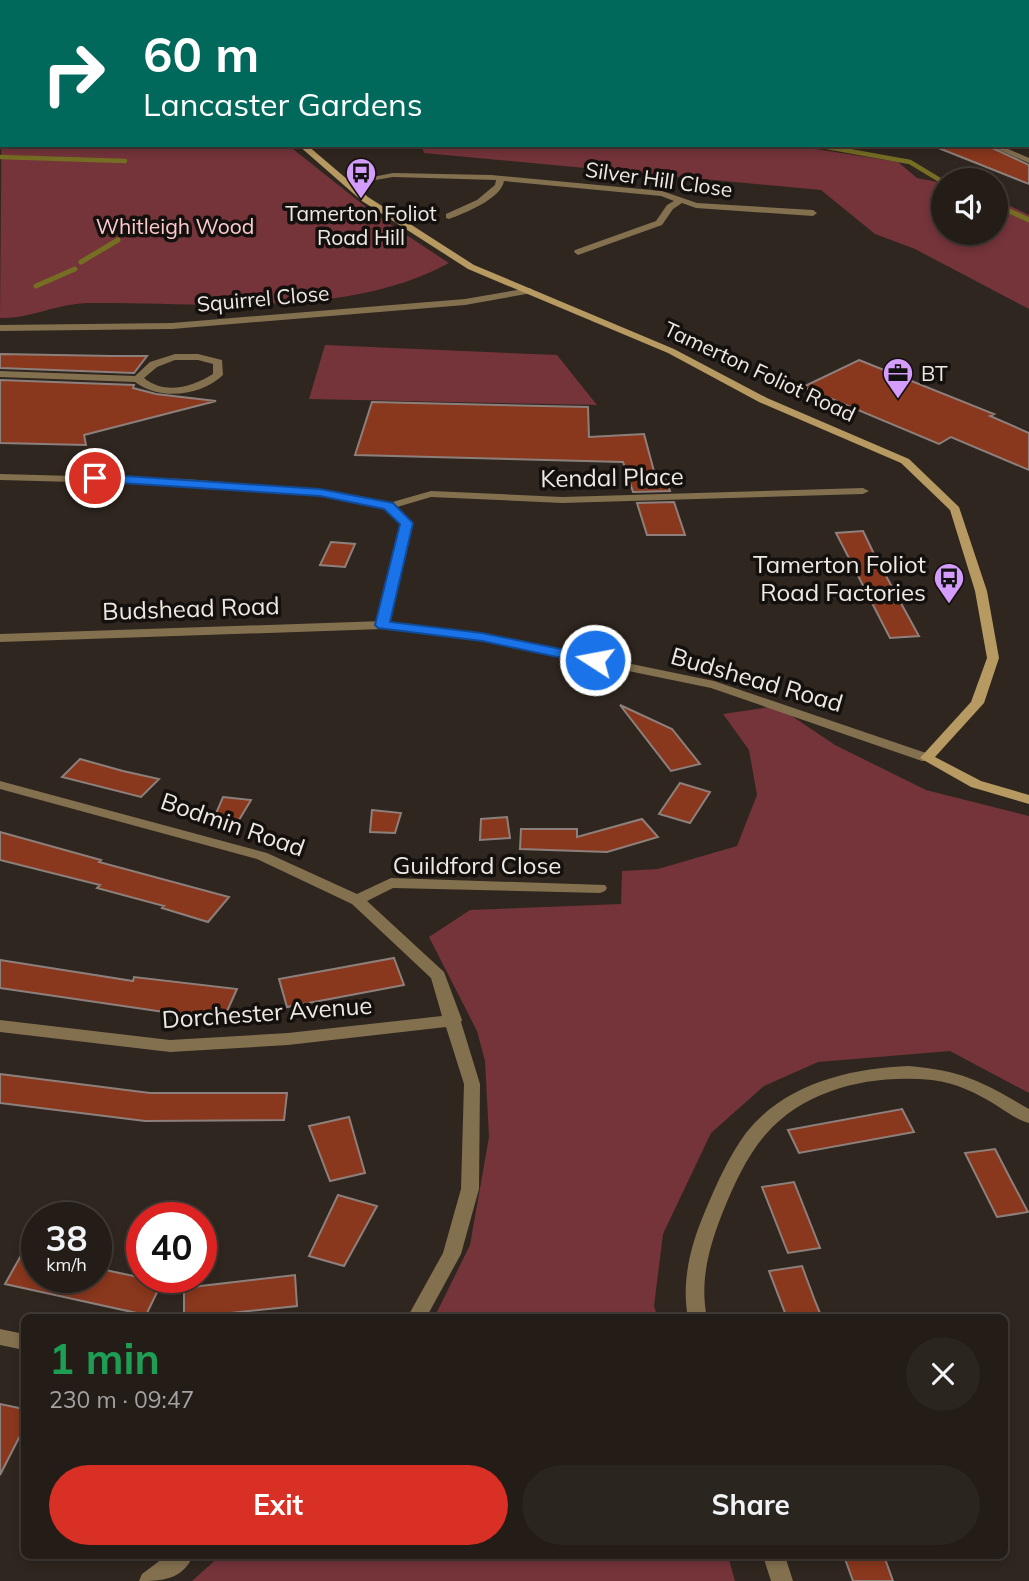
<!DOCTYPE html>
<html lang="en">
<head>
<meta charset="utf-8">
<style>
  body { margin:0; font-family:Mulish,sans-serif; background:#2b2520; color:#f1f3f6; height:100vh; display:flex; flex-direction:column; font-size:26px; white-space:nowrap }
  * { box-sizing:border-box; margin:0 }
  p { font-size:23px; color:#a3a1a1 }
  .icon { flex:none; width:38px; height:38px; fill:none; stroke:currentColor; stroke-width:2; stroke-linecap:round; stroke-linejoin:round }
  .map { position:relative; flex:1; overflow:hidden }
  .drawer { position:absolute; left:21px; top:1314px; width:987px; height:245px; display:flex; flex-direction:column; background:#231c17; border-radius:10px; box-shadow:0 4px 10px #0003,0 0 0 2px #403a36 }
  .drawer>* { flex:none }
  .guide { position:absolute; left:0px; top:0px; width:1029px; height:147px; box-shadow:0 4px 10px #0003,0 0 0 2px #403a36; background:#00695c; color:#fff; overflow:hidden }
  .tools { position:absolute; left:931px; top:168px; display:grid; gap:14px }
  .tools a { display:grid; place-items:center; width:77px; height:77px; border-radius:50%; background:#231c17; box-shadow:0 4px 10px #0003,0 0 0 2px #403a36; font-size:35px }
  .speed { position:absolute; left:21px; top:1202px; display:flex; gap:14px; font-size:35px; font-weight:700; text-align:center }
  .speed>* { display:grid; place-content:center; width:91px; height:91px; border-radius:50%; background:#231c17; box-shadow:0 4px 10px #0003,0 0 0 2px #403a36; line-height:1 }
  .speed small { font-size:18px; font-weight:400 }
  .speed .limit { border:10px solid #d22; background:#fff; color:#111 }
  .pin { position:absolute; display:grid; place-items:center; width:60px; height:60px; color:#fff; margin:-30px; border:4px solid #fff; border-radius:50%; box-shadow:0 2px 7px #0007 }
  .me { position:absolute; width:77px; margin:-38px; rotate:281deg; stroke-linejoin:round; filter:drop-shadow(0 0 5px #0008) }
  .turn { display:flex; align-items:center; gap:24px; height:147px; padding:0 28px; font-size:32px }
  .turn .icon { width:91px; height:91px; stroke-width:2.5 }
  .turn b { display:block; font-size:49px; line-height:60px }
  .round { display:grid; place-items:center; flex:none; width:74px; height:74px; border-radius:37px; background:#2b2520 }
  .overview { display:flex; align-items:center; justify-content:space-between; height:119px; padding:0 28px }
  h1 { font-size:42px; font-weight:700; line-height:52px; color:#1e9e55 }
  .cta { display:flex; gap:14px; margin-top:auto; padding:14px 28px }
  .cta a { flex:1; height:80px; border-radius:42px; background:#d93025; color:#fff; font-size:28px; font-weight:700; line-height:80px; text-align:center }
  .cta a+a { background:#2b2520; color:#f1f3f6 }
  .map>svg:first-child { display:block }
</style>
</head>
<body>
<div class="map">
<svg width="1029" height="1581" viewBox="0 0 1029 1581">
  <rect width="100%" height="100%" fill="#2f261f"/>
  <path fill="#74343a" d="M2 71V145H288L376 215 449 263C347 319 201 302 89 303 59 303 30 319 0 318Z
    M421 145H791L898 162 917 178 943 183V233H996V199L1029 215V309L915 249 875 234 821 190 424 153Z
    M325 345 557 355 597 405 309 399Z
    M777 706 835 745 926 790 1029 816V1093L950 1051 818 1062 764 1086 711 1133 663 1234 654 1306 658 1318H434L470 1245 489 1137 485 1061 477 1031 429 937 470 910 621 904 622 871 658 869 737 846 757 795 749 750 723 714Z
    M220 1556H728L735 1581H192Z"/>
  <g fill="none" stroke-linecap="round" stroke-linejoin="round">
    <path stroke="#766e23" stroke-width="4.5" d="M816 145 910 162 943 182
      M0 157 125 161"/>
    <path stroke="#766e23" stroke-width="5" d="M996 205 1029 220
      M81 262 118 240
      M36 286 75 269"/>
  </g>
  <path fill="#89371d" stroke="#8d807c" stroke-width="2" d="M931 145H986L1029 165V184Z
    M0 354 113 356H147L134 373 0 368Z
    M859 360 994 414 990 416 1029 433V470L951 437 939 444 803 387Z
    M0 380 134 385 133 388 156 394 216 401 84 435 86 445 0 443Z
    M372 402 588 407 589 437 644 434 655 475H664L670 491 633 492 623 462 355 455Z
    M674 502 685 535H647L637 503Z
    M863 531 874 554 919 636 890 638 836 533Z
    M331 542 355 544 345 567 320 565Z
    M620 705 672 729 700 764 671 771Z
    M80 759 123 771 159 779 141 797 62 777Z
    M680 783 710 792 690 823 659 814Z
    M223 797 251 800 239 820 214 818Z
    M372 810 401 813 395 833 370 832Z
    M507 817 510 838 480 840 481 819Z
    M642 819 658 837 607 852 520 849 521 829H577V837Z
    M0 832 101 860 99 862 229 897 208 922 162 908 164 906 97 888 100 885 0 860Z
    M394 958 404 985 287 1007 279 979Z
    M0 960 133 981 134 977 237 989 224 1018 171 1013 0 988Z
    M0 1074 150 1093H287L284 1120 145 1121 0 1103Z
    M902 1109 914 1132 799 1153 788 1130Z
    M349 1117 365 1173 330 1181 309 1126Z
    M995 1149 1011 1180 1028 1212 997 1217 965 1153Z
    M794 1182 820 1248 788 1253 762 1187Z
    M338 1195 377 1206 344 1266 309 1256Z
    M37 1227V1278H96V1268L162 1282 146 1315 5 1284Z
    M802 1266 815 1301 822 1318H787L769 1271Z
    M295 1275 297 1306 184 1318V1288Z
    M0 1404 24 1409V1428L0 1475Z
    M844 1556H884L893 1581H853Z"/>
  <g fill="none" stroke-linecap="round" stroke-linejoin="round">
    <path fill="#83704f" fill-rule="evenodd" d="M1027 49H1029V53H1027Z
      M1027 75H1029L1027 82Z
      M988 145H999L1029 158V163Z
      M393 173 491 175 662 191 697 203 813 210 817 213 813 216 696 208 682 203 673 209 662 225 578 255 574 252 575 250 656 221 667 205 674 201 661 196 504 181C501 199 465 213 449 219L446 218V214L477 200 495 185 496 180 393 177 346 185 342 183Z
      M529 288 532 289V293L465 305 172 329 0 331V325L172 323 465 299Z
      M175 354H198L222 360 223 375C201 396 160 401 135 382L0 377V371L135 376 150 362ZM175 360H198L213 364V374C192 387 165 395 144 378L157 367Z
      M0 474 186 479 320 490 389 503 431 491 562 497 863 488 869 491 863 494 562 503 431 497 397 507 412 523 389 625 383 629 377 625 400 524 385 509 320 496 186 485 0 480Z
      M0 781 267 853 357 894 391 878 605 885 607 888 605 891 600 893 393 888 367 901 444 972 462 1020 461 1022 480 1084 479 1189 461 1254 426 1318H407L443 1253 461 1189 464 1084 446 1027 288 1045 170 1052 0 1032V1020L170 1040 288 1033 442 1016 431 978 352 904 257 859 0 789Z
      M909 1066C965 1071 982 1082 1029 1109V1123C1017 1120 1007 1112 996 1105 976 1093 957 1083 932 1080 873 1074 806 1088 766 1134 747 1156 735 1183 724 1209 710 1244 699 1280 707 1318H688C681 1280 691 1244 706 1209 717 1183 729 1156 746 1133 784 1084 850 1068 909 1066Z
      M0 1329 24 1334V1350L0 1345Z
      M166 1556H193C182 1580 162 1581 139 1581L142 1574Z
      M763 1556H785L793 1581H771Z"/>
    <path fill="#83704f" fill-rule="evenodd" d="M383 621 482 633 714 681 932 755 934 758 932 761H922L711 688 482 641 383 629 0 642V634Z"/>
    <path fill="#b79962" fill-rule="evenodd" d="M0 9H2V14L0 13Z
      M298 145H307L368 197 474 265 674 349 767 398 909 459 959 507 987 591 999 658 984 703 935 757 981 781 1029 795V804L971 787 920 758 971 702 987 658 975 591 950 510 901 463 759 402 668 353 468 269 362 201Z"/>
  </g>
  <path fill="#1a73e8" stroke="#114b97" stroke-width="2" d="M95 474 320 489 393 503 413 523 390 622 482 633 595 656 602 660 595 665 482 641 378 628 375 625 400 524 384 509 320 496 91 481V475Z"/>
  <defs>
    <g id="bus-pin" transform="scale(1.575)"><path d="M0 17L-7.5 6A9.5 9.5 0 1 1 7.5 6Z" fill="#d49cfb" stroke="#14100d"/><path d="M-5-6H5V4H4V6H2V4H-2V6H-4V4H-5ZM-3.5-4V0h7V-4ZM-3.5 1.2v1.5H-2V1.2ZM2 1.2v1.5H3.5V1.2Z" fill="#111"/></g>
    <g id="office-pin" transform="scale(1.575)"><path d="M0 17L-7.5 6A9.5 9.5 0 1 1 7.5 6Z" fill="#d49cfb" stroke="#14100d"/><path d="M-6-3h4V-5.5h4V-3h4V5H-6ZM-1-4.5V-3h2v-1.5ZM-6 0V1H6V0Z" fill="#111"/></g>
  </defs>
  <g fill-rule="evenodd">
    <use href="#bus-pin" x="361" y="173"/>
    <use href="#office-pin" x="898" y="373"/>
    <use href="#bus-pin" x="949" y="578"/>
  </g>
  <g text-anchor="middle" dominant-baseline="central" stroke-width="7" stroke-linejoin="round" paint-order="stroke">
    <g font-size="21" fill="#efe9e4" stroke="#14100d">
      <text transform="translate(659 179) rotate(8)">Silver Hill Close</text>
      <text transform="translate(263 298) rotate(-5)">Squirrel Close</text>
      <text transform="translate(760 371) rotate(25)">Tamerton Foliot Road</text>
    </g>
    <g font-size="21" fill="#efe9e4" stroke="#14100d">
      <text x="361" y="213">Tamerton Foliot<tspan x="361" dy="24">Road Hill</tspan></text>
      <text x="921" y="373" text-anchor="start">BT</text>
    </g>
    <g font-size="21" fill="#fecacc" stroke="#14100d">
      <text x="175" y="226">Whitleigh Wood</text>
    </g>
    <g font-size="24" fill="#efe9e4" stroke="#14100d">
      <text transform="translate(612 477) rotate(-1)">Kendal Place</text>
      <text transform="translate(191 608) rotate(-2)">Budshead Road</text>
      <text transform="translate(757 679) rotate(16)">Budshead Road</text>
      <text transform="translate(233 824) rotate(19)">Bodmin Road</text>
      <text x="477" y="865">Guildford Close</text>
      <text transform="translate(267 1012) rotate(-4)">Dorchester Avenue</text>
    </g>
    <g font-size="24" fill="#efe9e4" stroke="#14100d" text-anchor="end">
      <text x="926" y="564">Tamerton Foliot<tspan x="926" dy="28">Road Factories</tspan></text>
    </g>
  </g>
</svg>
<div class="tools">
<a><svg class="icon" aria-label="sound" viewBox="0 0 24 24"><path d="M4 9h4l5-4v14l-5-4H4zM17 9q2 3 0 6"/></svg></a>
</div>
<div class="speed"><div>38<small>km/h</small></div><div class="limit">40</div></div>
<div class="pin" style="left:95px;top:478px;background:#d93025"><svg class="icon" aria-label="arrive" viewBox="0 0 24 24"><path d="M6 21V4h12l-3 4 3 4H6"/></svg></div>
<svg class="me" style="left:595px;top:660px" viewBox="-20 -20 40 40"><circle r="17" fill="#1a73e8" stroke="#fff" stroke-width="3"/><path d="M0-11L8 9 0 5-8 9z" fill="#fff"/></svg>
<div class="guide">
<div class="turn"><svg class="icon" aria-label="right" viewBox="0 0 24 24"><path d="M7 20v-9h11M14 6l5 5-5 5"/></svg><div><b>60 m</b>Lancaster Gardens</div></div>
</div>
<section class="drawer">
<div class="overview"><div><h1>1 min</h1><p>230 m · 09:47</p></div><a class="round"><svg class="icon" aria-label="close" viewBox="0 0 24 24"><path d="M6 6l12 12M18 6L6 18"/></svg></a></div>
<div class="cta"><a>Exit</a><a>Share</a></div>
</section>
</div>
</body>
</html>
